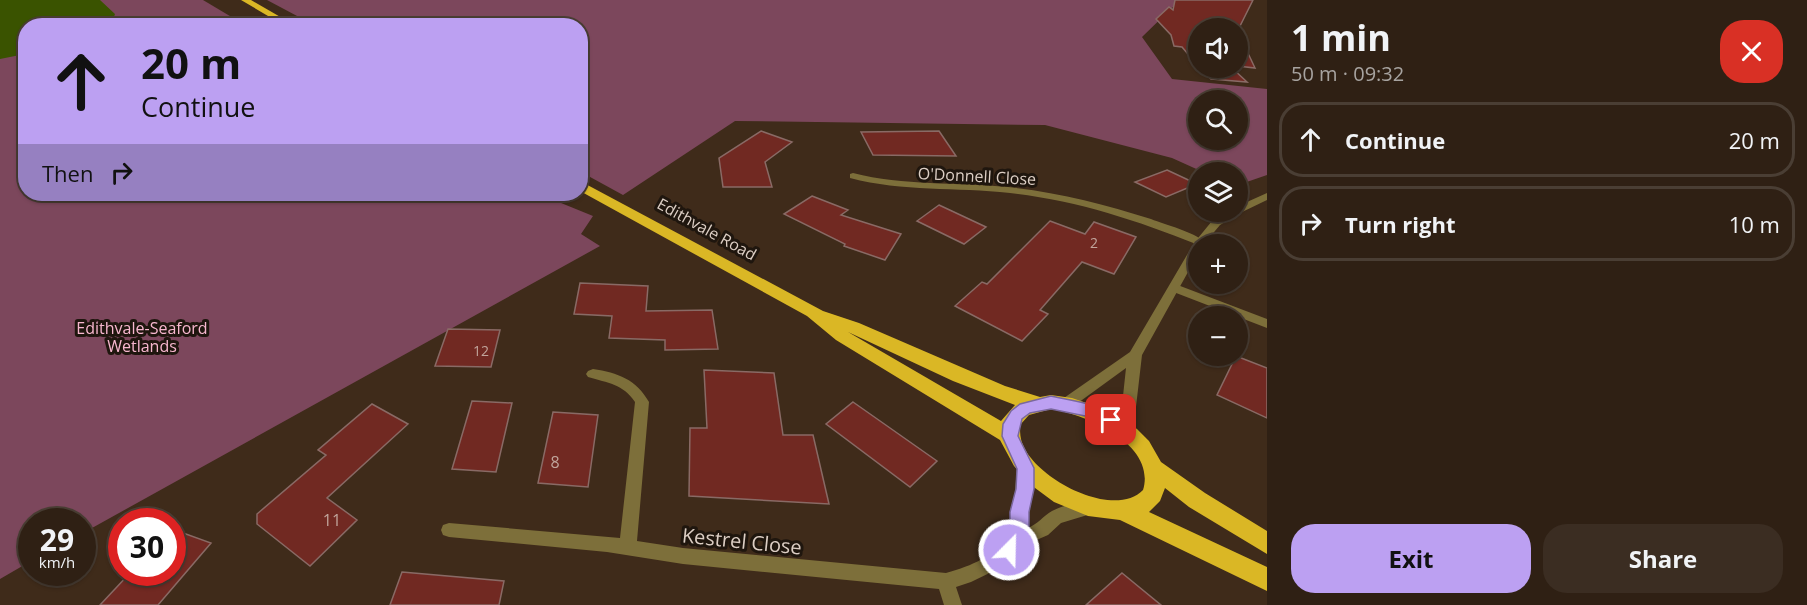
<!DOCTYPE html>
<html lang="en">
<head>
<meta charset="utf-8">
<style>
  body { margin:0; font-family:"Open Sans",sans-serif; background:#3b2d22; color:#f1f3f6; height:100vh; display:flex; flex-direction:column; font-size:22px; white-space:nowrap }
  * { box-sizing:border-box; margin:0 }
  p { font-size:20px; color:#a7a3a0 }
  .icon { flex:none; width:33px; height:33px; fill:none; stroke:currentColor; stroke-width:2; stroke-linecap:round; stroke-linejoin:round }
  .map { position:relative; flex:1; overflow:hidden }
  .sheet { display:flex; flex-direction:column; background:#2f2014; width:540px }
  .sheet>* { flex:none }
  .banner { position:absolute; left:18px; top:18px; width:570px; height:183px; border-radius:24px; box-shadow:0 2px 4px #0004,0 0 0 2px #4a3e34; background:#bca0f2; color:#111; overflow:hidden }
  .buttons { position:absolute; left:1188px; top:18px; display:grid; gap:12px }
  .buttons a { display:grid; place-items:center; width:60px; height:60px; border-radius:50%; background:#2f2014; box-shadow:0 2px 4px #0004,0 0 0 2px #4a3e34; font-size:30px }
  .speed { position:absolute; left:18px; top:508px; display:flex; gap:12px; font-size:30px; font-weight:700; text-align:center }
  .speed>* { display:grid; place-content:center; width:78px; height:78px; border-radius:50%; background:#2f2014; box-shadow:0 2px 4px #0004,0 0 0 2px #4a3e34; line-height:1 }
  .speed small { font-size:15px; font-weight:400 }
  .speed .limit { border:9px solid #d22; background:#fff; color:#111 }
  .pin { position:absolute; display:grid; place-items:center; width:51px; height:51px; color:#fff; margin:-26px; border-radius:12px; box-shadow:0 3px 9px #0006 }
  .me { position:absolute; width:66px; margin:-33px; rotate:23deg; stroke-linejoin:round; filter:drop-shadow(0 0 4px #0008) }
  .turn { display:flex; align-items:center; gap:21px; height:126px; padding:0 24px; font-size:27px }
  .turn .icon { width:78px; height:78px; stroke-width:2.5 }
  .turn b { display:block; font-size:42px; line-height:51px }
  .then { display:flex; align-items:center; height:57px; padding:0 24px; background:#0003; gap:12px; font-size:22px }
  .round { display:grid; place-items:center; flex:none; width:63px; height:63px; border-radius:24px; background:#3b2d22 }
  .overview { display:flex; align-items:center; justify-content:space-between; height:102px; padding:0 24px }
  h1 { font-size:36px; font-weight:700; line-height:45px }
  .action { display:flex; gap:12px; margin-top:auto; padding:12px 24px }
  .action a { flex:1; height:69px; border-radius:24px; background:#bca0f2; color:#111; font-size:24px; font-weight:700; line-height:69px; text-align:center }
  .action a+a { background:#3b2d22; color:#f1f3f6 }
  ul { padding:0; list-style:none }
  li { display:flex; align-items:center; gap:18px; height:75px; margin:0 12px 9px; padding:0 12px; border:3px solid #4a3e34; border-radius:24px }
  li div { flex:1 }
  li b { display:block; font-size:22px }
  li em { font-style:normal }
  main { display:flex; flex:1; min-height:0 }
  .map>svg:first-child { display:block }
</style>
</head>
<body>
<main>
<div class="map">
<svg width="1267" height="605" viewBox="0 0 1267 605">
  <rect width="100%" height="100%" fill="#3f2b1a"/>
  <path fill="#7c475c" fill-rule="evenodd" d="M0 0H203L245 25 26 26V194H539L593 216 581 234 600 246 83 533 82 522H32L31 561 0 579Z
    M267 0H1180L1142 37 1172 79 1267 89V175L1238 185V172H1203L1172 158 1045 125 735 121 623 195 581 172 580 26 314 25ZM1198 100H1238V140H1198Z"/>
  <path fill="#3a5300" d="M0 0H100L115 14 111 25 26 26 25 54 0 59Z"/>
  <path fill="#712922" stroke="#896a65" stroke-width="1.5" d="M1175 0H1253L1238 30 1198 28V66L1182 47 1174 46 1171 35 1156 19 1169 7 1173 10Z
    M1238 32 1255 68 1238 66Z
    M1200 68H1232L1247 82 1211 79Z
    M761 131 792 142 765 162 772 187H723L719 158Z
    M939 131 956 156 873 155 861 132Z
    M1167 170 1197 184 1166 197 1135 182Z
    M812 196 848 210 841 215 901 234 885 260 844 246 845 244 784 214Z
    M939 205 986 227 964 244 917 221Z
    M1050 221 1085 234 1094 222 1136 237 1114 274 1082 262 1040 310 1048 314 1022 341 955 306 982 282 987 284Z
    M580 283 648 286 646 311 712 310 718 349 665 350V340L609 338 612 316 574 314Z
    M448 329 500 330 491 367 435 366Z
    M1236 356 1267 368V418L1217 395Z
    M704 370 774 373 783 435H813L829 504 689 496 690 428H707Z
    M472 401 512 403 496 472 452 469Z
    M853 402 937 461 910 487 826 424Z
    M372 404 408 424 327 498 357 520 310 566 257 524V514L326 455 318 450Z
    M553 412 598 415 588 487 538 483Z
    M172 529 211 543 158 605H100L130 573H172Z
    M402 572 504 581 499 605H390Z
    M1122 573 1161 605H1086Z"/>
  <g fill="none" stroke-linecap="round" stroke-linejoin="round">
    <path fill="#7d6f3a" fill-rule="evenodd" d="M853 173C904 186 956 182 1008 187 1057 192 1104 204 1151 219 1166 225 1194 232 1205 242L1203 244H1196C1136 220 1075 200 1010 193 956 187 903 192 850 178V174Z
      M1175 284 1267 319V328L1171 291 1169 288 1171 285Z
      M593 369C618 373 636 379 649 402L637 541 683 548 946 573C974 565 991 557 1011 537L1017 468 1020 463 1025 462 1030 463 1033 468 1028 528C1038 524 1043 516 1052 511 1062 506 1084 499 1094 503L1096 508 1094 513 1061 523 1048 535 1025 545 1006 565 971 582 956 587 962 605H944L939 589 683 564 607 552 449 537 443 535 441 530 443 525 449 523 620 538 635 402C623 384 608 383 588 377L586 374 588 371Z"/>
    <path fill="#7d6f3a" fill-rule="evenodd" d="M1267 193V200L1240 213 1220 225 1204 244H1198V254L1142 355 1134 424 1137 435 1135 439 1130 441 1125 439 1120 424 1126 368 1071 408 1066 409 1061 408 1059 404 1061 400 1130 352 1194 243 1212 221 1229 212H1238V206Z"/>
    <path fill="#dab725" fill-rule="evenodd" d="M241 0H251L296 26H285Z
      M580 181 823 311 859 323 1005 386 1040 397 1051 395 1072 398 1110 411 1137 429 1149 441 1161 462 1205 493 1267 531V554L1189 507 1165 488 1160 501 1149 512 1267 567V591L1120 520 1088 516 1054 502 1031 485 1014 466 1000 440 836 340 807 316 580 191ZM848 332 953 381 1015 405 1001 421ZM1051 409C1085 414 1157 444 1143 490 1113 521 1029 476 1021 439 1020 435 1020 429 1020 425L1029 415Z"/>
  </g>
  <path fill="#bca0f2" stroke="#7a689d" stroke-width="1.5" d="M1051 396C1068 400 1110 405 1119 420L1111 427 1085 416 1051 409 1030 413 1022 419 1018 436 1034 468V489L1029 512V540L1016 557 1009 559 1002 557 999 550 1010 537V512L1016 489 1017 469 1002 436 1003 424 1011 411 1020 404Z"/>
  <g text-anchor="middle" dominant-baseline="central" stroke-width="6" stroke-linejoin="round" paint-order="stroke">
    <g font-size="14" fill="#c1a59c">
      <text x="1094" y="242">2</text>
      <text x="481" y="350">12</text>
    </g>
    <g font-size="16" fill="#dccec4" stroke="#1f160e">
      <text transform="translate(977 176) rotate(3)">O'Donnell Close</text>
      <text transform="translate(707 229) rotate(29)">Edithvale Road</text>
    </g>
    <g font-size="16" fill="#f8b7cf" stroke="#1f160e">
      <text x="142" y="328">Edithvale-Seaford<tspan x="142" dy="18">Wetlands</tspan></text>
    </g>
    <g font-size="16" fill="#c1a59c">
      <text x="555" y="462">8</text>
      <text x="332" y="520">11</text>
    </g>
    <g font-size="20" fill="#dccec4" stroke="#1f160e">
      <text transform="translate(742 541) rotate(6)">Kestrel Close</text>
    </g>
  </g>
</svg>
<div class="buttons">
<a><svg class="icon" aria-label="sound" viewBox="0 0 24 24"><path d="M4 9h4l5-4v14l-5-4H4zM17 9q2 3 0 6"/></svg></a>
<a><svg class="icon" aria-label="search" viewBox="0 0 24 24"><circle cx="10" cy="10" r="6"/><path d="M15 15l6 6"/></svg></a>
<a><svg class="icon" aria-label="layers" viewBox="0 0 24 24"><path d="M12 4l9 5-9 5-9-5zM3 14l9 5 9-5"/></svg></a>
<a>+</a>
<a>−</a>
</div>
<div class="speed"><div>29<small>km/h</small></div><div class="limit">30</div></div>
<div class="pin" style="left:1111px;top:420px;background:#d93025"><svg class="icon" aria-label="arrive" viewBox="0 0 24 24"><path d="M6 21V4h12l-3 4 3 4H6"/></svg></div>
<svg class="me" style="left:1009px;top:550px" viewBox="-20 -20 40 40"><circle r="17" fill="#bca0f2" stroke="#fff" stroke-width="3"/><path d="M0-11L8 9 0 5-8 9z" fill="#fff"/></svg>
<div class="banner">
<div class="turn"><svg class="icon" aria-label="ahead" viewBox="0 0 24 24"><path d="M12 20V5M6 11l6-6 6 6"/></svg><div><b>20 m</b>Continue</div></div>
<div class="then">Then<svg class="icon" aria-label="right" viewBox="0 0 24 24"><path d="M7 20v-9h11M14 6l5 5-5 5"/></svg></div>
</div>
</div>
<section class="sheet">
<div class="overview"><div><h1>1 min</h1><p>50 m · 09:32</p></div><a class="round" style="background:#d93025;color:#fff"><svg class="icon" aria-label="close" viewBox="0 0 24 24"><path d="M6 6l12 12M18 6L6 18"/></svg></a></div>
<ul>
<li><svg class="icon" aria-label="ahead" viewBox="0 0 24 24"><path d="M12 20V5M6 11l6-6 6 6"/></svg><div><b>Continue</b></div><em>20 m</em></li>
<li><svg class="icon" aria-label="right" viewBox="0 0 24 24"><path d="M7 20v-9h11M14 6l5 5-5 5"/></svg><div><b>Turn right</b></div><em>10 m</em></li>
</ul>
<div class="action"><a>Exit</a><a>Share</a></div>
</section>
</main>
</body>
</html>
